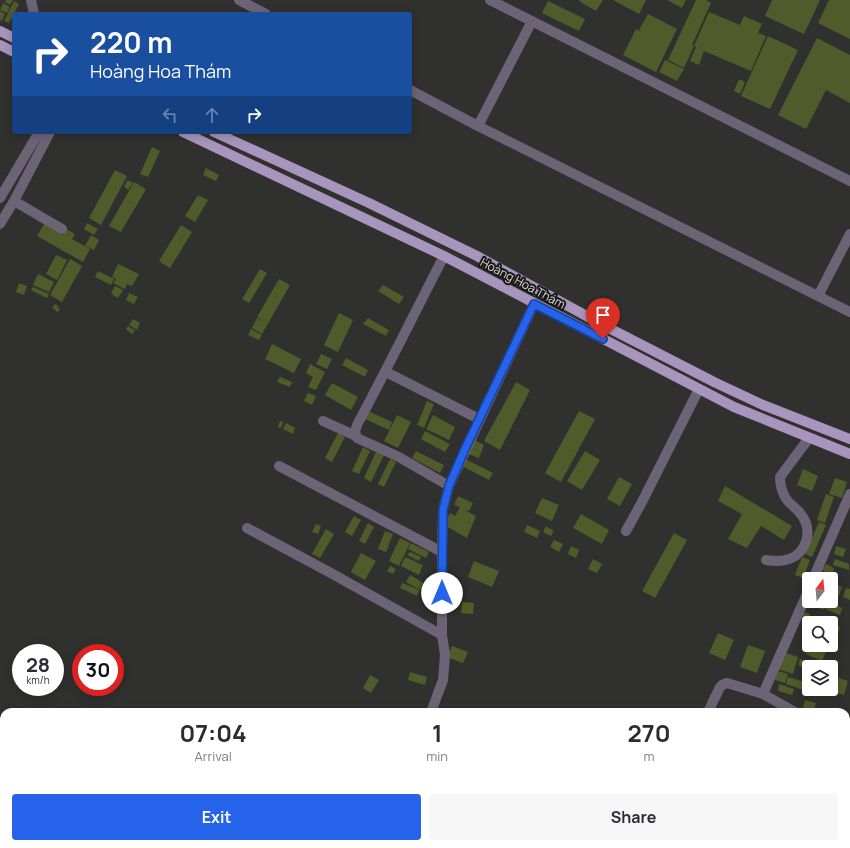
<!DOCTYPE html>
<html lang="en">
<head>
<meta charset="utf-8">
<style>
  body { margin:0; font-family:Manrope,sans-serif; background:#f7f7f7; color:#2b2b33; height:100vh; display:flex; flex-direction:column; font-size:15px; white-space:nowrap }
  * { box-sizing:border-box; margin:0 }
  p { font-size:13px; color:#7c7c81 }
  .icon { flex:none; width:22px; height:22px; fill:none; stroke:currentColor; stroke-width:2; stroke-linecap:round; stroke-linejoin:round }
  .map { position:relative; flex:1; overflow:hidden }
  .drawer { position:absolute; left:0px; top:708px; width:850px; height:140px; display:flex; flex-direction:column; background:#fff; border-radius:12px 12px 0 0; box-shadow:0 2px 10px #0003 }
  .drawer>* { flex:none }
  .top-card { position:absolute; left:12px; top:12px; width:400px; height:122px; border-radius:4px; box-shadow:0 2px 10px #0003; background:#1a4fa0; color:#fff; overflow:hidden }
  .needle { width:26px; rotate:16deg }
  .fabs { position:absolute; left:802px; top:572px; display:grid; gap:8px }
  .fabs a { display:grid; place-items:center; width:36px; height:36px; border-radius:4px; background:#fff; box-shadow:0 2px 10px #0003; font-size:20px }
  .speed { position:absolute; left:12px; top:644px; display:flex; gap:8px; font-size:20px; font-weight:700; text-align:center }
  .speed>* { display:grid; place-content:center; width:52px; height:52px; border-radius:50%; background:#fff; box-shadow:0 2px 10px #0003; line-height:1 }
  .speed small { font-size:10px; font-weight:400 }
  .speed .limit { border:6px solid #d22; background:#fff; color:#111 }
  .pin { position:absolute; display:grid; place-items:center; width:34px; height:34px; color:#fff; margin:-41px -17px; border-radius:50% 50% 50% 0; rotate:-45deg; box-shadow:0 0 4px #0007 }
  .pin .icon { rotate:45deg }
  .me { position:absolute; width:44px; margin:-22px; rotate:0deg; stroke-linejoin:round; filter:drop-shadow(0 0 3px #0008) }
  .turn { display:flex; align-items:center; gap:14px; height:84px; padding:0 12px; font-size:18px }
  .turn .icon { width:52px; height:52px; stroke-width:2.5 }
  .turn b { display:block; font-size:28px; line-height:34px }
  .lanes { display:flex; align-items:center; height:38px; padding:0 12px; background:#0003; justify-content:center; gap:20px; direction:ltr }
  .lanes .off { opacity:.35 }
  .eta { display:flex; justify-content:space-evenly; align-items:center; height:68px; text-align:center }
  .eta b { font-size:24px; font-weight:700; line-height:28px }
  .button { display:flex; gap:8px; margin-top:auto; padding:8px 12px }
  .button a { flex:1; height:46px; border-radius:4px; background:#2563eb; color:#fff; font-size:16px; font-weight:700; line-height:46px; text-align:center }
  .button a+a { background:#f7f7f7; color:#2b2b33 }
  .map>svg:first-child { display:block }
</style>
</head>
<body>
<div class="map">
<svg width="850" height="848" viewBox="0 0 850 848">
  <rect width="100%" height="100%" fill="#30312e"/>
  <path fill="#4f5b2a" d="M6 0H13L10 5 5 2Z
    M580 0H603L596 11 579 1Z
    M613 0H646L639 14Z
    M667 0H686L682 8Z
    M696 0H706L711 3 692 45 694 46 684 68 668 60Z
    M772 0H820L804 34 765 16Z
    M829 0H850V39L818 23Z
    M14 1 19 4 9 23 4 21Z
    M548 1 585 19 579 31 542 13Z
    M3 3 10 7 7 13 0 10Z
    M0 11 5 14 2 21 0 20Z
    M709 12 740 25 744 16 762 24 758 33 766 36 751 71 704 51 699 65 690 61 696 47 694 46Z
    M648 14 677 29 656 72 623 55 636 29 643 33 639 30Z
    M768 36 798 50 770 109 741 96Z
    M817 38 850 55V103L826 90 806 129 778 115Z
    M665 60 684 69 677 81 659 72Z
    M739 79 745 82 740 94 734 91Z
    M152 147 160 151 148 177 140 174Z
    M206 168 219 175 216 181 203 175Z
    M115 170 127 176 101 225 89 218Z
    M128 180 133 183 128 190 124 186Z
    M134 182 146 189 121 232 109 226Z
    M198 195 208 200 195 222 185 216Z
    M87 223 98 229 94 235 84 229Z
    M44 224 63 235 66 229 75 234 72 239 90 249 83 262 37 236Z
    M181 225 192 232 170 268 159 261Z
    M91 235 99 240 94 250 85 246Z
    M56 255 67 260 57 280 46 274Z
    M70 259 82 266 62 302 50 295Z
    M118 264 139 274 132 286 127 284 125 289 113 283 116 279 112 277Z
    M260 269 267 273 249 303 242 299Z
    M98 271 114 279 111 285 95 277Z
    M38 274 54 282 49 292 33 285Z
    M279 279 290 285 262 334 252 328 257 318 265 322 257 317Z
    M19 283 27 286 24 295 16 292Z
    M383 285 404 297 399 304 378 291Z
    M115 286 123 290 118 298 111 294Z
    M33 287 49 294 47 298 31 290Z
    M129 293 138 297 134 304 126 300Z
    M56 304 60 310 57 312 52 307Z
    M339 313 353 320 338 352 324 345Z
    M368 318 389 330 386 336 363 324Z
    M133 319 140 323 137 330 129 325Z
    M128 326 135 331 132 334 126 329Z
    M251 329 262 335 259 340 248 335Z
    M272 344 301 359 294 373 265 359Z
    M321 354 332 359 327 369 316 364Z
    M346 358 368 370 365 377 342 365Z
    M310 364 325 372 316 390 308 387 313 377 306 373Z
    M280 377 292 382 290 387 277 382Z
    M516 382 530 390 500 450 484 441Z
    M332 383 358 397 351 410 325 395Z
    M308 393 316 396 312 405 304 401Z
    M427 401 434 404 424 428 417 425Z
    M366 410 392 422 389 430 363 418Z
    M579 411 595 419 561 482 545 473Z
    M397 415 411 422 398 448 384 441Z
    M433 415 455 427 449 440 426 429Z
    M280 421 283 422 281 428 278 427Z
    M286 423 295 428 293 434 283 429Z
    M425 431 450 444 445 452 421 439Z
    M338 433 345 437 332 462 325 458Z
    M472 439 484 445 479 458 466 453Z
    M363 447 370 451 359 474 352 471Z
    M416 451 444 465 440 473 412 458Z
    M585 451 600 460 582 490 567 481Z
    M376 452 384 455 371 482 364 478Z
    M463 458 493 473 489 480 460 465Z
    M390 459 396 462 384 487 378 484Z
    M803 469 818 476 812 491 797 485Z
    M619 477 632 484 620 506 607 499Z
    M835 478 847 482 842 498 829 494Z
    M725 486 792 526 784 540 761 526 747 548 728 539 742 514 718 501Z
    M826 494 834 497 825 523 817 520Z
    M458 496 473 503 469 511 463 509 476 516 467 538 444 525 450 513 455 516 460 507 454 505Z
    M542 498 559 505 552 521 535 513Z
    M581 514 609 530 602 544 573 528Z
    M354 516 361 520 352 536 345 532Z
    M819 522 826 525 812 557 805 554Z
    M368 523 374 527 365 544 359 541Z
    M316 524 321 526 318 534 312 532Z
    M527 525 540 531 537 538 524 532Z
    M546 526 554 531 551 536 543 532Z
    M326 529 334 534 320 558 312 554Z
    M385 531 393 534 386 552 378 549Z
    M674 533 687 540 655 598 642 591Z
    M400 538 410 543 399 566 389 561Z
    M554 540 563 544 559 552 550 547Z
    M411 543 429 552 426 558 408 549Z
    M571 546 579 550 576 558 568 554Z
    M836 546 846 549 843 557 834 554Z
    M410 552 421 557 419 561 407 555Z
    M361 553 376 561 365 580 351 572Z
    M405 557 423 565 419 575 401 566Z
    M802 557 810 560 803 578 795 575Z
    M593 559 602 564 597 573 588 569Z
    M835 559 849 564V570L833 565Z
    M474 561 499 571 492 587 468 577Z
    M826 564 834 568 832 575 822 570Z
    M390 566 396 569 393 574 387 571Z
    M410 575 424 583 420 590 406 582Z
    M402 583 420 590 417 596 400 588Z
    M831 583 842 587 839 596 831 593Z
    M846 588 850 589V600L843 597Z
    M818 601 826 603 824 610 816 607Z
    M462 602 474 603 473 614 461 613Z
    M828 602 842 608 840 615 825 609Z
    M803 612 810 614 809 618 802 616Z
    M814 616 825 621 824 623H810Z
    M835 625 840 627 838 633 832 631Z
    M718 633 734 640 725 660 709 653Z
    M748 645 765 651 757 673 740 667Z
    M809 645H829L822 661 806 654Z
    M452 646 468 652 463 663 447 657Z
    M783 652 798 657 793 674 778 669Z
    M800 659 817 665 816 667H809V669L798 665Z
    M778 671 788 674 785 683 775 680Z
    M410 672 427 677 425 685 408 680Z
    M370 675 379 680 371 693 363 688Z
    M832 676 848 681 844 695 828 690V689H831Z
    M788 677 809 683V689H813L812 693 786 684Z
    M779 684 794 689 792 695 778 691Z
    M805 700 816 703 814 711 803 708Z
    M850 784V804L846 805V785Z
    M549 844H577L576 848H547Z
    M711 844H749L747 848H720Z
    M794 844H809L811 845 810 848H793Z
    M817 844H836L840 845 839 848H829Z"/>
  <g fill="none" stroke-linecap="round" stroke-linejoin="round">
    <path stroke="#6d6377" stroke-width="10" d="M31 0 34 14
      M239 0 266 14
      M490 0 850 181
      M410 90 478 126 850 312
      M478 126 532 21
      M0 198 39 132
      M14 201 62 229
      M0 224 14 201 50 132
      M444 256C415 312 387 369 357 425L355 432 357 438 399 457 449 486
      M818 296 850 234
      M386 372 479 419
      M323 421 356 436
      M279 466 442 552
      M247 528 329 572 442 635
      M626 531 642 502 699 389
      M766 560C778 562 791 562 800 552 810 540 810 525 800 513 796 508 791 505 787 500 782 493 780 485 780 477L809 438
      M813 579 850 494
      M763 694 809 589
      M431 712 443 680 445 655 442 635V552L443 510 449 486 534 304
      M708 712 720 687 722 685 727 683 763 694 795 712
      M647 844 657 848
      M366 848 368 844
      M604 848 606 844
      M754 848 756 844"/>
    <path stroke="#a894bc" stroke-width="10" d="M0 31 14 38
      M0 45 14 52
      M183 132 444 256 734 407 850 454
      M214 132 369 203 477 256 603 325 716 383 763 405 850 439"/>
  </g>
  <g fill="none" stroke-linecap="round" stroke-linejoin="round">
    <g stroke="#184099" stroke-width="10">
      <path id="route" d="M442 593 443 510 449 486 464 451 534 304 603 339"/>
    </g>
    <use href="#route" stroke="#2563eb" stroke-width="7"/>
  </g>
  <g text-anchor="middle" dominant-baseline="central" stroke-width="4" stroke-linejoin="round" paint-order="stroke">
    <g font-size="12" fill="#dbdbd9" stroke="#181917">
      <text transform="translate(523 283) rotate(28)">Hoàng Hoa Thám</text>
    </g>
  </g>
</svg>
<div class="fabs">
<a><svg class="needle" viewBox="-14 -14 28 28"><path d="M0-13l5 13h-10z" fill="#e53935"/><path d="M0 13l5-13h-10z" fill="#7c7c81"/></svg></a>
<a><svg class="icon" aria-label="search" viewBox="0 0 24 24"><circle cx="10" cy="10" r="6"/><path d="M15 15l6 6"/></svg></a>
<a><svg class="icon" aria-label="layers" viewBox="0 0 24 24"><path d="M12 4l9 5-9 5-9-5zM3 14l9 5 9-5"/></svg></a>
</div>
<div class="speed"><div>28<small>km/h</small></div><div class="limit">30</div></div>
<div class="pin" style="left:603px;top:339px;background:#d93025"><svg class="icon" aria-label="arrive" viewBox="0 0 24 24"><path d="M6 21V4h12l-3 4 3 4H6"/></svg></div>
<svg class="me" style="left:442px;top:593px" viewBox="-20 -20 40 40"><circle r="19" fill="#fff"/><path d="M0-13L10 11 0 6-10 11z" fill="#2563eb"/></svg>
<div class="top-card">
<div class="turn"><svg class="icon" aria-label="right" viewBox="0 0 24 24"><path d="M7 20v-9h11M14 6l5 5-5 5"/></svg><div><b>220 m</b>Hoàng Hoa Thám</div></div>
<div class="lanes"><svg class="icon off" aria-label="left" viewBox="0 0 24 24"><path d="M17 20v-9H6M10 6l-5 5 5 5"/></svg><svg class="icon off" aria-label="ahead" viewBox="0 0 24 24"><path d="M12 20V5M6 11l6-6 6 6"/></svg><svg class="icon" aria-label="right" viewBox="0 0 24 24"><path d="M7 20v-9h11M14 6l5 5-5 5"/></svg></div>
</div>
<section class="drawer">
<div class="eta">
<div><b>07:04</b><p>Arrival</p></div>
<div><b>1</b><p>min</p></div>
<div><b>270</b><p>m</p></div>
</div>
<div class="button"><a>Exit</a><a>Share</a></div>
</section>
</div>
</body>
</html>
